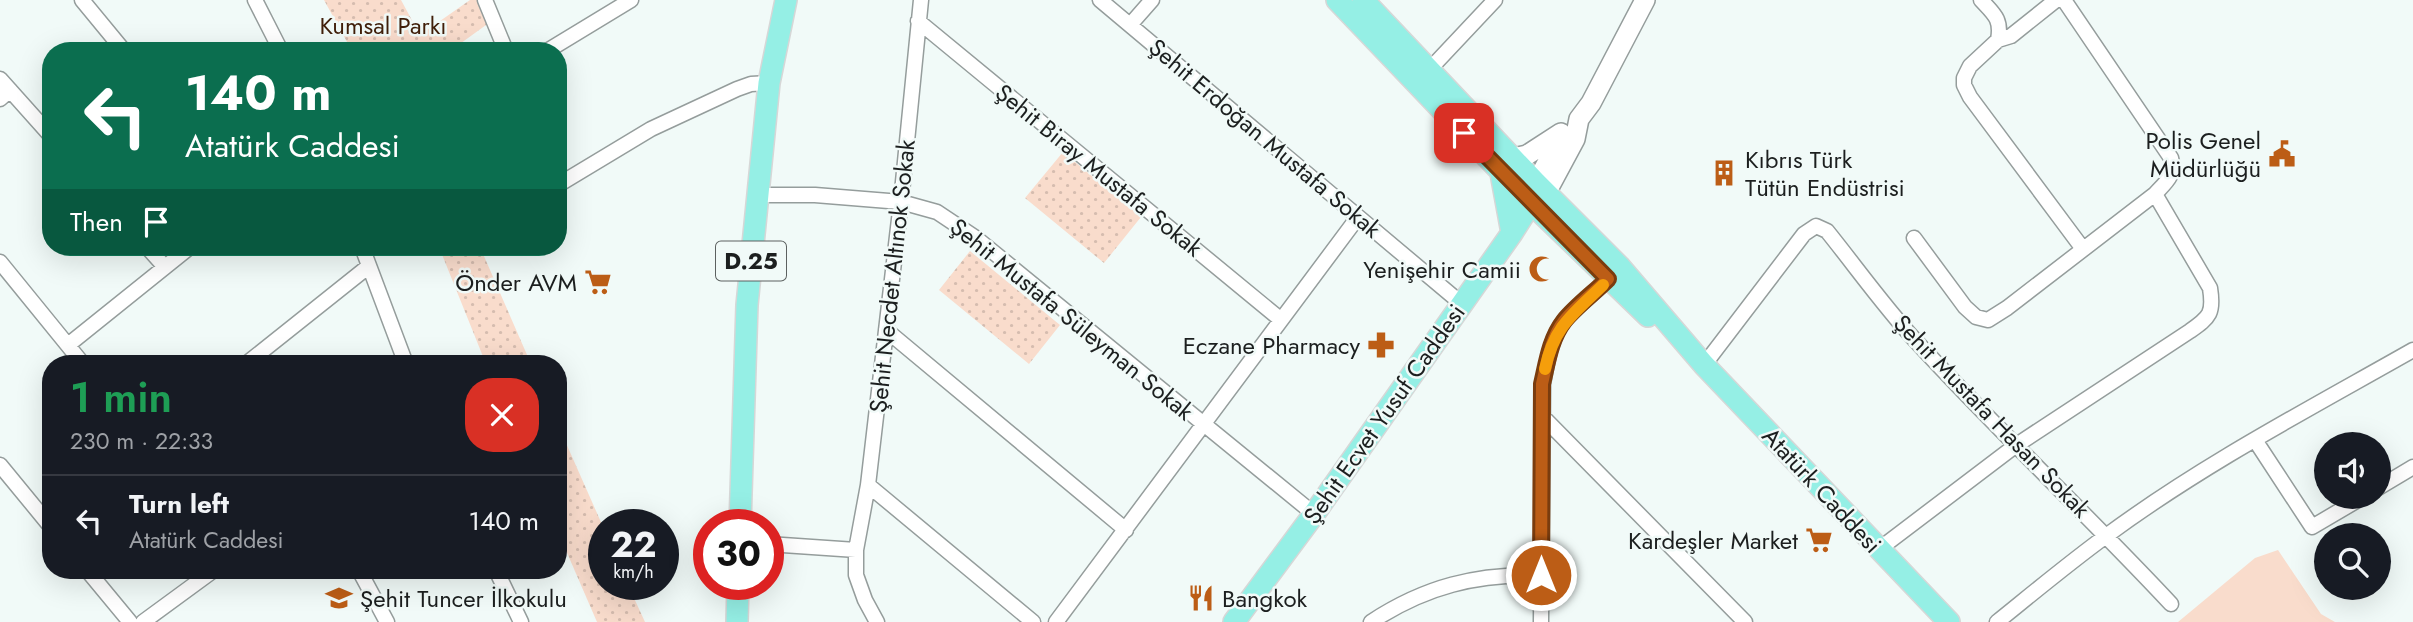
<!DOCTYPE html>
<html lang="en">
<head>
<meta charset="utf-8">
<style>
  body { margin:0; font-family:Jost,sans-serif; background:#242831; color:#f1f3f6; height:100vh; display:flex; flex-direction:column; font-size:26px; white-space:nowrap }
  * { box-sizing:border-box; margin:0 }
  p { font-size:23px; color:#9ea1a6 }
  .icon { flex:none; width:38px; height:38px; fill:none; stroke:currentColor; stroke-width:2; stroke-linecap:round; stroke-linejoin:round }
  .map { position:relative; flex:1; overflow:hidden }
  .sheet { position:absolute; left:42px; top:355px; width:525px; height:224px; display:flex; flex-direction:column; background:#171b24; border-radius:28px; box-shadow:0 7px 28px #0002 }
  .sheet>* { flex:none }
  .top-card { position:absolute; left:42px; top:42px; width:525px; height:214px; border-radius:28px; box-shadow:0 7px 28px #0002; background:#0b6e4f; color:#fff; overflow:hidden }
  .buttons { position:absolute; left:2314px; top:432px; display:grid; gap:14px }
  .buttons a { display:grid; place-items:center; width:77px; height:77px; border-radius:50%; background:#171b24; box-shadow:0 7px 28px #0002; font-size:35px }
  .speed { position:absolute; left:588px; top:509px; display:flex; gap:14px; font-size:35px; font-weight:700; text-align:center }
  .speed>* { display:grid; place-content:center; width:91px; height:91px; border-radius:50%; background:#171b24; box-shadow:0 7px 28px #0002; line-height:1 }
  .speed small { font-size:18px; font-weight:400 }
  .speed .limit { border:10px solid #d22; background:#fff; color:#111 }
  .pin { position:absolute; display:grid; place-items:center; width:60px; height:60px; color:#fff; margin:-30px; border-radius:14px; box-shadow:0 4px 10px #0006 }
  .me { position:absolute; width:77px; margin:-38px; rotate:0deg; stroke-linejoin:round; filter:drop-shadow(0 0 5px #0008) }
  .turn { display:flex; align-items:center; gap:24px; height:147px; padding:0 28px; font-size:32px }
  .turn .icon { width:91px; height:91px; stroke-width:2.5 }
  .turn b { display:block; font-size:49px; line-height:60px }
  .then { display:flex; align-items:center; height:66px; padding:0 28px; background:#0003; gap:14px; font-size:26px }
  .round { display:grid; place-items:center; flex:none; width:74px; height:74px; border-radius:28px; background:#242831 }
  .overview { display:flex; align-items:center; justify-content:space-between; height:119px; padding:0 28px }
  h1 { font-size:42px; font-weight:600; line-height:52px; color:#1e9e55 }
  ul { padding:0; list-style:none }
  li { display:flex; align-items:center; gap:21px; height:91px; padding:0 28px; border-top:2px solid #363941 }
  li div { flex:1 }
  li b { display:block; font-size:26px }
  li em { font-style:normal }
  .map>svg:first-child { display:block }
</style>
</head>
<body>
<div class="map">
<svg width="2413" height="622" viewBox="0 0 2413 622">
  <defs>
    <pattern id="grass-dots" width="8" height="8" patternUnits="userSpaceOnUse" patternTransform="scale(1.75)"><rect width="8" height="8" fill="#f9dccc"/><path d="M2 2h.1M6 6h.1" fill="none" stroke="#d5bcaf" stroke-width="1.8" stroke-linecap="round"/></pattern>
  </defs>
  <rect width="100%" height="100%" fill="#f1faf8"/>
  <path fill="url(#grass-dots)" d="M324 0H401L420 35 470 0H485L493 20 450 51H352Z
    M1063 152 1141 217 1104 263 1025 198Z
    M439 247H480L531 364H486Z
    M970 251 1060 325 1029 364 939 290Z
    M558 425 604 529V584L628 585 645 622H597L558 532Z"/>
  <path fill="#f9dccc" d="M2278 550 2321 614 2335 622H2178L2255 558Z"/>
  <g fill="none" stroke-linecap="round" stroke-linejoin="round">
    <g stroke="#959d9c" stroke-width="17">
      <path id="minor" d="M82 0 124 51
        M255 0 281 51
        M485 0 506 51
        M1100 0 1462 304
        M1981 0C1994 14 2002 19 1998 40
        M2056 0 2011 36 1998 40 1970 66 1964 78V85L1970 97 2083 249
        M918 21 1280 319
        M1130 25 1152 0
        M547 51 631 0
        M1430 69 1495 0
        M0 79 51 136
        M0 99 10 90
        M558 185 651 129 737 89 751 84 769 83
        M758 195H815L901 202 937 212 976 238 1314 514
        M1914 238 1965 307 1976 317 1988 320 2007 308 2155 194C2166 182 2176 175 2171 158L2064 0
        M147 247 165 267
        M362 247 406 364
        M0 262 83 364
        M886 330 1126 530
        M68 345 190 247
        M246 364 369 266
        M1704 365 1804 234 1816 226 1827 231C1856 267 1883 305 1914 339 1997 430 2087 514 2171 604
        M1543 417 1745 622
        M2255 440 2312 527 2363 497
        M0 465 51 527
        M868 485 1033 622
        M2378 488 2413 467
        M768 544 856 550
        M1878 550 2015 446 2190 331C2210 317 2214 313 2210 288L2155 194
        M87 570 130 622
        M359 570 387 622
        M496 570 521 622
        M143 622 214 570
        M877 622 865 600 856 575V550L868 485 901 202 921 0
        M1056 622 1358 217
        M1371 622C1426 586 1476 574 1541 575
        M1541 622 1543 384C1547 363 1550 339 1564 321 1575 308 1595 292 1608 279
        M1997 622C2033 593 2069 563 2106 536 2202 465 2309 409 2413 350"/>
    </g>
    <g stroke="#959d9c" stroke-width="22">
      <path id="secondary" d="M1513 158 1527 155 1561 133
        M1536 183 1558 143
        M1546 193 1575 139 1579 119 1591 103 1645 0"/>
    </g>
    <g stroke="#d6d7d7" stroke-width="24">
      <path id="primary" d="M1337 0 1531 203 1648 316
        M1363 0 1536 183 1620 267 1704 365 1949 622
        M1501 173 1512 233
        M740 525 747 305 769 83 786 0
        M737 622 738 584
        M1234 622 1314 514 1512 233 1531 203 1536 183"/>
    </g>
    <use href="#minor" stroke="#fff" stroke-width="14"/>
    <use href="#secondary" stroke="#fff" stroke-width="19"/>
    <use href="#primary" stroke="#95efe5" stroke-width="21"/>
  </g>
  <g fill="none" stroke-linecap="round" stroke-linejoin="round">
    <g stroke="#7a3c0e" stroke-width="18">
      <path id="route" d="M1464 133 1608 279C1595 292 1575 307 1564 321 1550 339 1547 363 1542 384L1541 575"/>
    </g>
    <use href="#route" stroke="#bc5d16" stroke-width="12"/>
    <path stroke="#f59e0b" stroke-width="12" d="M1545 369C1554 326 1573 314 1603 285"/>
  </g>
  <defs>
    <g id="civic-bare" transform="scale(2.1)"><path d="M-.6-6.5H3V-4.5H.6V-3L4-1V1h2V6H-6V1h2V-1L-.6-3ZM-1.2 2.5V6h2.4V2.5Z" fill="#bc5d16" stroke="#f1faf8" stroke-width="2.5" paint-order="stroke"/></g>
    <g id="building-bare" transform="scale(2.1)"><path d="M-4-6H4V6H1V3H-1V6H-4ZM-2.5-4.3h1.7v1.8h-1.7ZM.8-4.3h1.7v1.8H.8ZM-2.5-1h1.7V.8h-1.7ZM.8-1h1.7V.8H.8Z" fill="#bc5d16" stroke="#f1faf8" stroke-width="2.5" paint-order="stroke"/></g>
    <g id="mosque-bare" transform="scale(2.1)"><path d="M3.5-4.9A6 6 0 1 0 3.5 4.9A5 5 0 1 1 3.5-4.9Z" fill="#bc5d16" stroke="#f1faf8" stroke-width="2.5" paint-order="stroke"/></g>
    <g id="supermarket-bare" transform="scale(2.1)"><path d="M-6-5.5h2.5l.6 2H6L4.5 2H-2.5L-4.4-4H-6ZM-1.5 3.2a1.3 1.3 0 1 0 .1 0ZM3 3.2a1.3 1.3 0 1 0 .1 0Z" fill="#bc5d16" stroke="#f1faf8" stroke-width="2.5" paint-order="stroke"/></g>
    <g id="pharmacy-bare" transform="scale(2.1)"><path d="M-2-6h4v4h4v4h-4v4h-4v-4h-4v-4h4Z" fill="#bc5d16" stroke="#f1faf8" stroke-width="2.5" paint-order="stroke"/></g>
    <g id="school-bare" transform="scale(2.1)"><path d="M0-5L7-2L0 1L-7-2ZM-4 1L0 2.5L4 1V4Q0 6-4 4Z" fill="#bc5d16" stroke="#f1faf8" stroke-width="2.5" paint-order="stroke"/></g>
    <g id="restaurant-bare" transform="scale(2.1)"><path d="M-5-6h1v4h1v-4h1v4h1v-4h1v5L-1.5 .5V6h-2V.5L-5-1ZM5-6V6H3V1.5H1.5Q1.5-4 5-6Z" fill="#bc5d16" stroke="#f1faf8" stroke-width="2.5" paint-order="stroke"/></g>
  </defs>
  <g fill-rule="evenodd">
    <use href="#civic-bare" x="2282" y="154"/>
    <use href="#building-bare" x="1724" y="173"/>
    <use href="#mosque-bare" x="1542" y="269"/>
    <use href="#supermarket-bare" x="598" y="282"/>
    <use href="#pharmacy-bare" x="1381" y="345"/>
    <use href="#supermarket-bare" x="1819" y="540"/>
    <use href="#school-bare" x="339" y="598"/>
    <use href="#restaurant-bare" x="1201" y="598"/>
  </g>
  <g text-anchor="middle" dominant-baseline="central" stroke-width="5" stroke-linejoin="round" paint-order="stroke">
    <rect fill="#f1faf8" stroke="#5c6160" stroke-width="2" x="716" y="241.5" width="70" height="39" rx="5"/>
    <g font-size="23" font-weight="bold" fill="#1c1f1f">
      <text x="751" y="261">D.25</text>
    </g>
    <g font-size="24" fill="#401f0a" stroke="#f1faf8">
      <text x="383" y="25">Kumsal Parkı</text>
    </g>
    <g font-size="24" fill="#1c1f1f" stroke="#f1faf8">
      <text transform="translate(1265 138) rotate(40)">Şehit Erdoğan Mustafa Sokak</text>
      <text transform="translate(1099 170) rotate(39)">Şehit Biray Mustafa Sokak</text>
      <text transform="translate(892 276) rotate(-84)">Şehit Necdet Altınok Sokak</text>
      <text transform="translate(1072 319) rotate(39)">Şehit Mustafa Süleyman Sokak</text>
      <text transform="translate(1384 414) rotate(-55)">Şehit Ecvet Yusuf Caddesi</text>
      <text transform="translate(1992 416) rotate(46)">Şehit Mustafa Hasan Sokak</text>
      <text transform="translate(1822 490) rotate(47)">Atatürk Caddesi</text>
    </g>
    <g font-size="24" fill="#1c1f1f" stroke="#f1faf8" text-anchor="end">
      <text x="2261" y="140">Polis Genel<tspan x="2261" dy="28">Müdürlüğü</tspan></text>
      <text x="1745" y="159" text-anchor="start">Kıbrıs Türk<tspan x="1745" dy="28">Tütün Endüstrisi</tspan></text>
      <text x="1521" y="269">Yenişehir Camii</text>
      <text x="577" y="282">Önder AVM</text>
      <text x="1360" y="345">Eczane Pharmacy</text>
      <text x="1798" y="540">Kardeşler Market</text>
      <text x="360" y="598" text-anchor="start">Şehit Tuncer İlkokulu</text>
      <text x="1222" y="598" text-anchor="start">Bangkok</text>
    </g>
  </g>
</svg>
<div class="buttons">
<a><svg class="icon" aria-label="sound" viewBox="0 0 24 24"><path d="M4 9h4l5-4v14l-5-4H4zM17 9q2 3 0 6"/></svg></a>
<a><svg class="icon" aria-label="search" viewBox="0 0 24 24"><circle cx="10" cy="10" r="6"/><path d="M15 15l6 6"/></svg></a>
</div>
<div class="speed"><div>22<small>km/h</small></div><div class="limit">30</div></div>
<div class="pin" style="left:1464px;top:133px;background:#d93025"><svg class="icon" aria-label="arrive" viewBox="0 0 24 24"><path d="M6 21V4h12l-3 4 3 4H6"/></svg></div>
<svg class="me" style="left:1541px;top:575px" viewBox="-20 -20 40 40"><circle r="17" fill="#bc5d16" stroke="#fff" stroke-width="3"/><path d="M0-11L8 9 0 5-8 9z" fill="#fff"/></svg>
<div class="top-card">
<div class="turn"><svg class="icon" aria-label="left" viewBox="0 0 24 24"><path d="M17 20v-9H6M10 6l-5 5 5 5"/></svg><div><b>140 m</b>Atatürk Caddesi</div></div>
<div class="then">Then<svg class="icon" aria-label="arrive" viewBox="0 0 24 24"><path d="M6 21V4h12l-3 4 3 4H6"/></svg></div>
</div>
<section class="sheet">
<div class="overview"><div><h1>1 min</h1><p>230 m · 22:33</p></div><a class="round" style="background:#d93025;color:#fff"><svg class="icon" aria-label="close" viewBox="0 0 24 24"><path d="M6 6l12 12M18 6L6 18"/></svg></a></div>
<ul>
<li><svg class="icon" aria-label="left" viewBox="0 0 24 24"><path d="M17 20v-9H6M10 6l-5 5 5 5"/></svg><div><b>Turn left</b><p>Atatürk Caddesi</p></div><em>140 m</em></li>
</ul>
</section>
</div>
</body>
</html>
